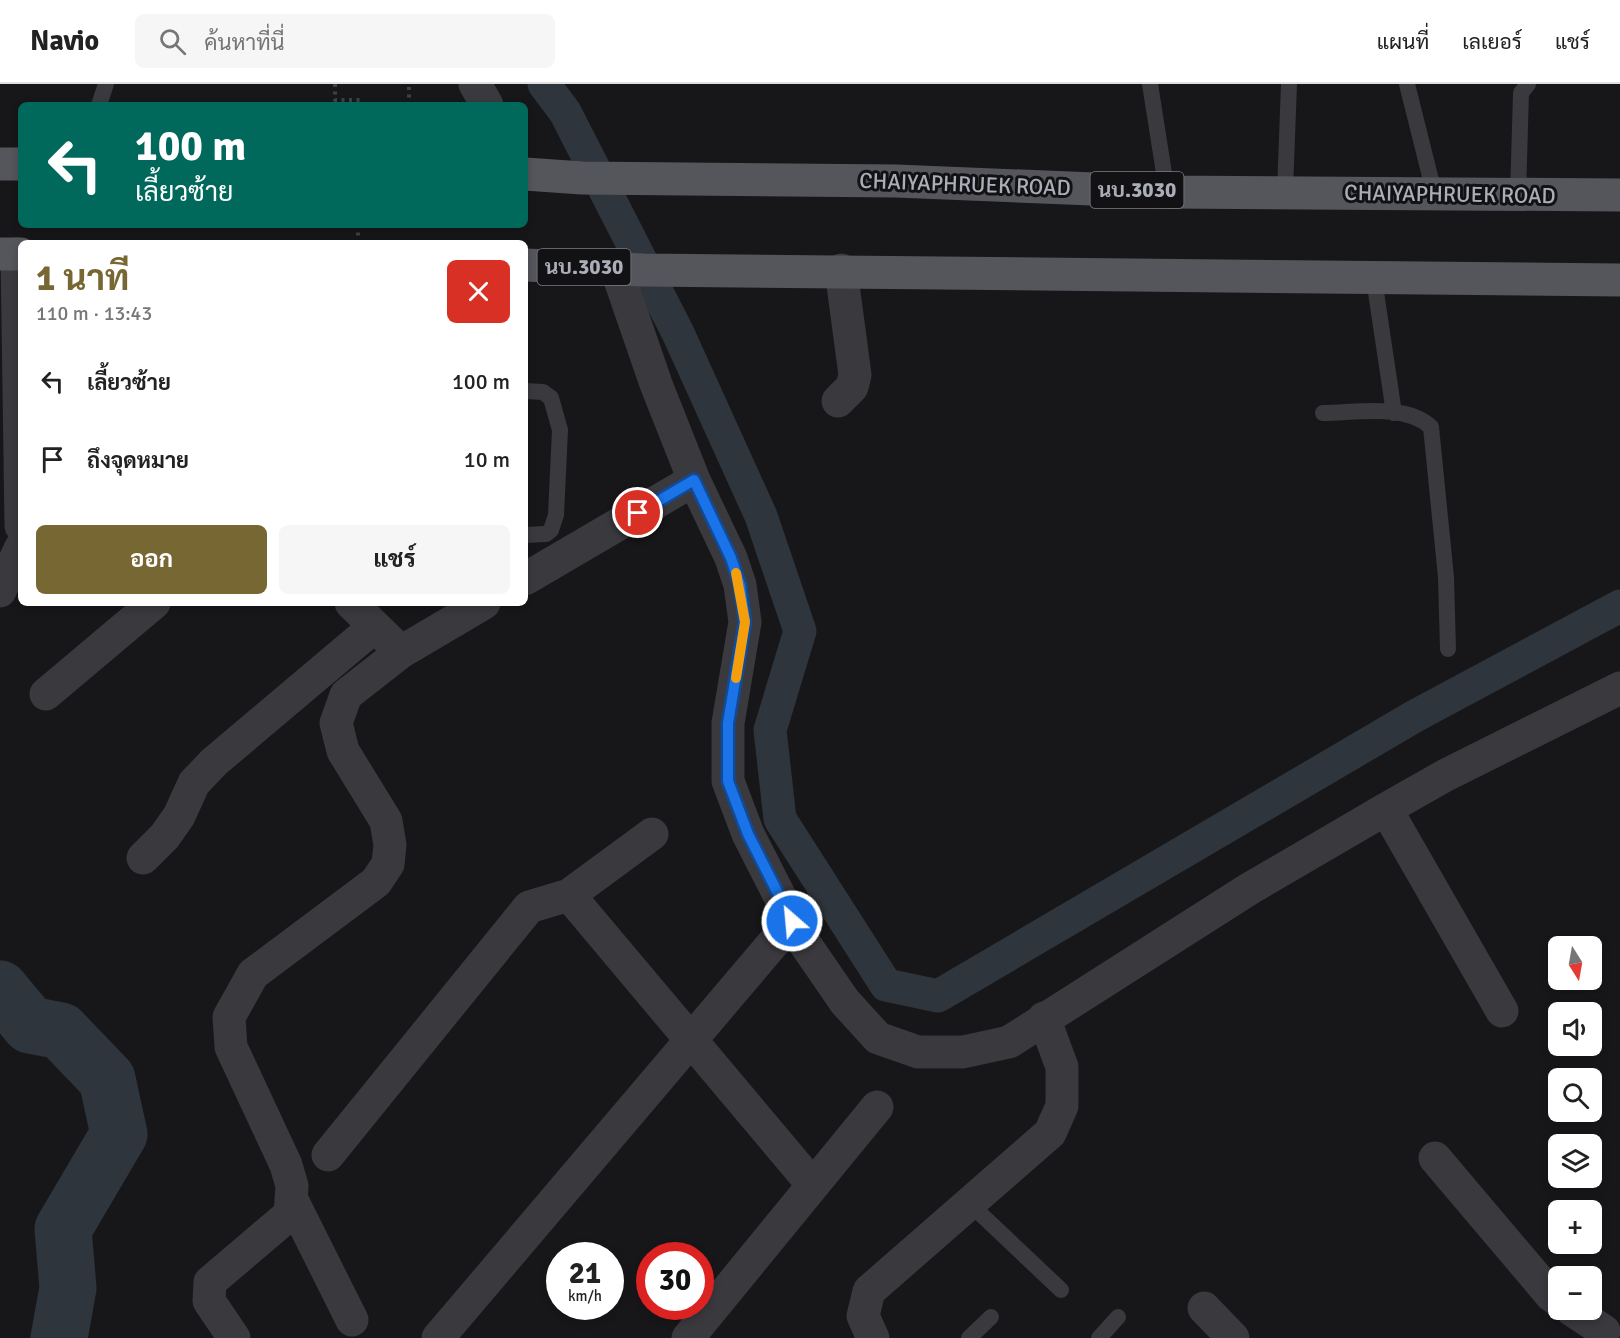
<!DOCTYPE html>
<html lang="th">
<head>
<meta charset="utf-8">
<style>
  body { margin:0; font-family:Signika,Sarabun,sans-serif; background:#f6f6f6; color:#222; height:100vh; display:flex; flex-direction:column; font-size:22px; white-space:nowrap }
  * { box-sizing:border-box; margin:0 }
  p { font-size:20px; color:#767676 }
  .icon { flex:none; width:33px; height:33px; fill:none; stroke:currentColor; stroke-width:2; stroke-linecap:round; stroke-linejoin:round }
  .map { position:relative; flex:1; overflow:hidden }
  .drawer { position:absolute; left:18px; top:156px; width:510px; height:366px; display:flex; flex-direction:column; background:#fff; border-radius:9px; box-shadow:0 3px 9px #0003 }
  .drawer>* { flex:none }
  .banner { position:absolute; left:18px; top:18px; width:510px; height:126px; border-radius:9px; box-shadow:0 3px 9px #0003; background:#00695c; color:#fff; overflow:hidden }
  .needle { width:39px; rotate:169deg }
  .fabs { position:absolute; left:1548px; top:852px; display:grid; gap:12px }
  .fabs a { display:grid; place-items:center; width:54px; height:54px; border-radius:9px; background:#fff; box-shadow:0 3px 9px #0003; font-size:30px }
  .speed { position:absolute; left:546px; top:1158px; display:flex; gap:12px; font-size:30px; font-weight:700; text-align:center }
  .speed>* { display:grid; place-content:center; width:78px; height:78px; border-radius:50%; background:#fff; box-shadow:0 3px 9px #0003; line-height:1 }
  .speed small { font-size:15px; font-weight:400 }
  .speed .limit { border:9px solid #d22; background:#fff; color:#111 }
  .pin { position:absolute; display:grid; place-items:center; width:51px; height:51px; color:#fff; margin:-26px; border:3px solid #fff; border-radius:50%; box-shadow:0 2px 6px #0007 }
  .me { position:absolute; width:66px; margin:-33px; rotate:333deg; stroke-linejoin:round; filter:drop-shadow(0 0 4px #0008) }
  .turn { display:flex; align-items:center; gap:21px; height:126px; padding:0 18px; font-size:27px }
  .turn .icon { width:78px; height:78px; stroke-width:2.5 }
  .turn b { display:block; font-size:42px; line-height:51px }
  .round { display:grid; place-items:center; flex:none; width:63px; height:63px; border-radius:9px; background:#f6f6f6 }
  .head { display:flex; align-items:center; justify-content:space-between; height:102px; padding:0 18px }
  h1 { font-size:36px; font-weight:700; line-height:45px; color:#776733 }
  .cta { display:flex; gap:12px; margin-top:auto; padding:12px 18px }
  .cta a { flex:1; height:69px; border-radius:9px; background:#776733; color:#fff; font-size:24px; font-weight:700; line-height:69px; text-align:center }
  .cta a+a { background:#f6f6f6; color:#222 }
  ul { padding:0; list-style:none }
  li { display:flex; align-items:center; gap:18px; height:78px; padding:0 18px }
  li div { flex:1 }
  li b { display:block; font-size:22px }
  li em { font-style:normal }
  header { display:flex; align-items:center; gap:36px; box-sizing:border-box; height:84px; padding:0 30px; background:#fff; border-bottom:2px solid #e0e0e0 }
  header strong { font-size:28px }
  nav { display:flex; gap:33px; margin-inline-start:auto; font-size:21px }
  .search { width:420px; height:54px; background:#f6f6f6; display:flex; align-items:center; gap:15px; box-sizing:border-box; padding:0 21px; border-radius:9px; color:#767676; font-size:22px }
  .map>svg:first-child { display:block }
</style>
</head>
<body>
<header>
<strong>Navio</strong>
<div class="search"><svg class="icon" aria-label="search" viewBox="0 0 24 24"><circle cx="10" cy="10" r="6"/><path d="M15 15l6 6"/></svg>ค้นหาที่นี่</div>
<nav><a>แผนที่</a><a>เลเยอร์</a><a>แชร์</a></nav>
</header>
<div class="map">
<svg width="1620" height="1254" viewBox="0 0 1620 1254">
  <rect width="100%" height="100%" fill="#171719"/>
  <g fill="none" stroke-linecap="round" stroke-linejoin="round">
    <path stroke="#2e353c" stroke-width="33" d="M544 0 565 28 678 249 761 432 800 547 770 646 780 735 886 901 938 912 1415 632 1620 522"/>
    <path stroke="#2e353c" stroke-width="57" d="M0 905 30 941 61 947 107 995 119 1050 63 1145 68 1204 59 1254"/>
    <path stroke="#3f4045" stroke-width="4" stroke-dasharray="3 4.5" stroke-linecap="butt" d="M335 0V16H360V21
      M409 21V0
      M358 159V141"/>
    <path stroke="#39393e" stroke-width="16" d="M1150 0 1167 108
      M1407 0 1435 112
      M99 21 106 0
      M1285 107 1289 0
      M1518 111 1521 9 1528 0
      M1374 195 1394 329
      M525 307 543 308 551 314 560 346 556 431 551 446 546 450 525 451
      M1323 329C1355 329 1405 319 1431 343L1446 493 1448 565
      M969 1119 1061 1206
      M969 1254 991 1233
      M1099 1254 1118 1233"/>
    <path stroke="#39393e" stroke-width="33" d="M475 0 487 21
      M17 170 21 442
      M616 184 656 300 694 396 731 474 740 501 745 538 728 639V697L748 750 801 854 845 918 878 954 918 968H963L1009 958 1249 805 1386 725 1446 691 1620 604
      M838 317 852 303 855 291 841 186
      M525 495 694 396
      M0 507 21 463
      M351 519 401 568 484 519
      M46 610 154 519
      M1386 725 1502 927
      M143 774 165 752 179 732 194 699 214 678 374 543
      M569 811 812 1100
      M328 1071 529 823 569 811 652 750
      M1435 1074 1551 1211 1558 1216
      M291 1114 352 1236
      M1204 1224 1233 1254
      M1572 1226 1604 1247
      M234 1254 209 1217 210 1198 290 1130 292 1102 286 1081 231 963 229 933 253 890 376 798 388 780 390 761 386 737 343 667 336 639 346 611 401 568
      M438 1254 792 837
      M688 1254 877 1023
      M873 1254 863 1232 869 1207 1050 1049 1062 1022V983L1044 934"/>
    <path stroke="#55565c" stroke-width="33" d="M0 80H21
      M525 90 582 94 896 97 1167 108 1620 111
      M0 170H21
      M525 181 643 186 1620 196"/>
  </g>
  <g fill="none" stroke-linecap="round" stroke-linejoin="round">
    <g stroke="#114b97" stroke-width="15">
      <path id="route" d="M638 429 694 396 731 474 740 501 745 538 728 639V697L748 750 792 837"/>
    </g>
    <use href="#route" stroke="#1a73e8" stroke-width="10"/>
    <path stroke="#f59e0b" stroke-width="10" d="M736 594 745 538 736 489"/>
  </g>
  <g text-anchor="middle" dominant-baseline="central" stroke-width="6" stroke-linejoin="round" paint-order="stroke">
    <g fill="#121214" stroke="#7d7e87" stroke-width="1.5">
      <rect x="1090.5" y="88" width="93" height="36" rx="4.5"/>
      <rect x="537.5" y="165" width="93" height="36" rx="4.5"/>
    </g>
    <g font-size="21" font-weight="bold" fill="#abadb8">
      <text x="1137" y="106">นบ.3030</text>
      <text x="584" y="183">นบ.3030</text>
    </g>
    <g font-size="22" fill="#abadb8" stroke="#121214">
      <text transform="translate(965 100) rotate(2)">CHAIYAPHRUEK ROAD</text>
      <text transform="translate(1450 110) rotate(1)">CHAIYAPHRUEK ROAD</text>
    </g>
  </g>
</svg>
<div class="fabs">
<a><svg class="needle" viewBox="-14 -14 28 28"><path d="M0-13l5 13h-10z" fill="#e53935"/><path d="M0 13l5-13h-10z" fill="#767676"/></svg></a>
<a><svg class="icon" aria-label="sound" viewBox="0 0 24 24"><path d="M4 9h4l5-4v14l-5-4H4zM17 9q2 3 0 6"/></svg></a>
<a><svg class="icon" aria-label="search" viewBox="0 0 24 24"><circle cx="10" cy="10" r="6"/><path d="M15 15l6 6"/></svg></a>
<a><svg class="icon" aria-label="layers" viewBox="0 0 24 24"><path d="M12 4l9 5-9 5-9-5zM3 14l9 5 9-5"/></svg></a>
<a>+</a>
<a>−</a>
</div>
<div class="speed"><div>21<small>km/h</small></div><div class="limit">30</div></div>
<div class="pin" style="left:638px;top:429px;background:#d93025"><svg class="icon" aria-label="arrive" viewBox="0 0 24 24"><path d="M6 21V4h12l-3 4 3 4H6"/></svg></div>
<svg class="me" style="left:792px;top:837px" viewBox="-20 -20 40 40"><circle r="17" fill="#1a73e8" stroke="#fff" stroke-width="3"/><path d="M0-11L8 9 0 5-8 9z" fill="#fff"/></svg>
<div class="banner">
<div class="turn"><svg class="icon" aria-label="left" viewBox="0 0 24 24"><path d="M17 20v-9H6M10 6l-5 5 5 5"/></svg><div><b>100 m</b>เลี้ยวซ้าย</div></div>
</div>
<section class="drawer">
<div class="head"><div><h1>1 นาที</h1><p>110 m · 13:43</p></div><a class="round" style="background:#d93025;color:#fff"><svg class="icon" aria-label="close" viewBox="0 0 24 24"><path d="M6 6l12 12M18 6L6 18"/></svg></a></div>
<ul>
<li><svg class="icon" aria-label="left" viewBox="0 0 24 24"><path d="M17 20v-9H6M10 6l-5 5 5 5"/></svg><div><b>เลี้ยวซ้าย</b></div><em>100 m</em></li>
<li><svg class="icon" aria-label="arrive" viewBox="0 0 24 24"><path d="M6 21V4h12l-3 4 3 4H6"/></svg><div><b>ถึงจุดหมาย</b></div><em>10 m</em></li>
</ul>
<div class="cta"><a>ออก</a><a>แชร์</a></div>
</section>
</div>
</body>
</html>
